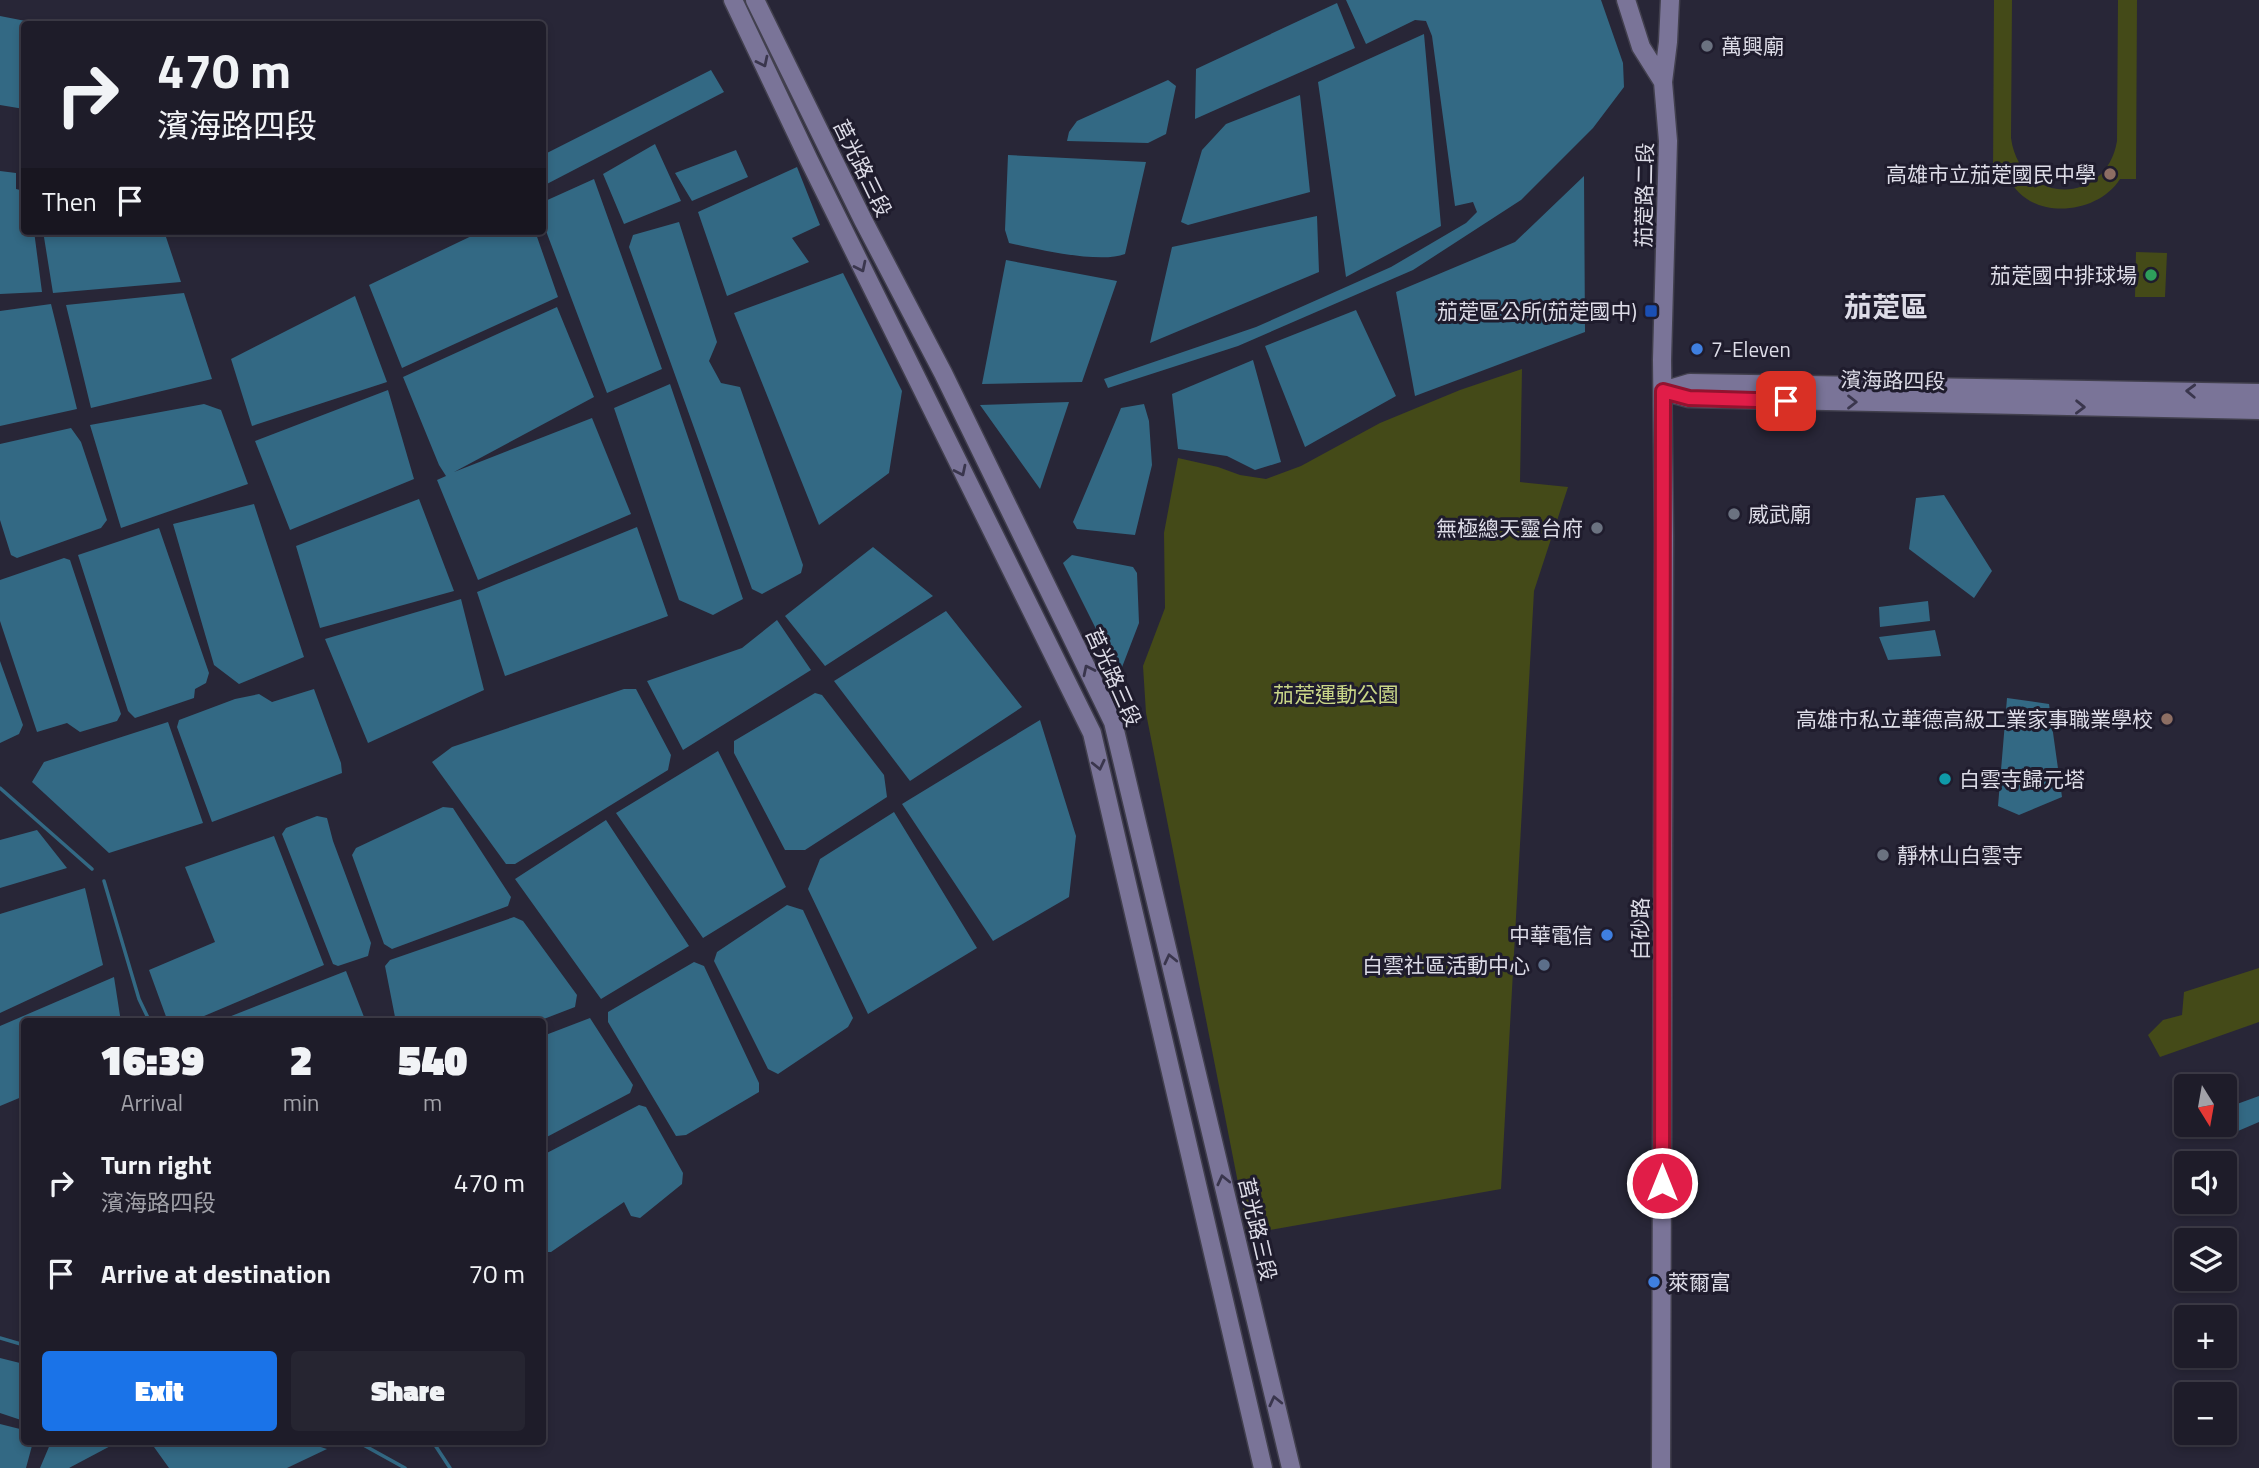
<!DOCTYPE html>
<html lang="en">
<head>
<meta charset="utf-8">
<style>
  body { margin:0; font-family:"Titillium Web","Noto Sans TC",sans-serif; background:#262531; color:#f1f3f6; height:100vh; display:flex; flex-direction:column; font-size:26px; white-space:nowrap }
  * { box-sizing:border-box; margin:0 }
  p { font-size:23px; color:#a1a1a8 }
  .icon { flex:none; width:38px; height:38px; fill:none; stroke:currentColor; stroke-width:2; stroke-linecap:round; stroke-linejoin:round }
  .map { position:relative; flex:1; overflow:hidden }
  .sheet { position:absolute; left:21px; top:1018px; width:525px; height:427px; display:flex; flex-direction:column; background:#1e1c29; border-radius:7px; box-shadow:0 4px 10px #0003,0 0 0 2px #3c3a46 }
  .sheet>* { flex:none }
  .hud { position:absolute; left:21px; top:21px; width:525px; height:214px; border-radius:7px; box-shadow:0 4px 10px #0003,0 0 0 2px #3c3a46; background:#1e1c29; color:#f1f3f6; overflow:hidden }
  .needle { width:46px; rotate:169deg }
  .fabs { position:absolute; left:2174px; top:1074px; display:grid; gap:14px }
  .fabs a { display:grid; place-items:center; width:63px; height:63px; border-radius:7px; background:#1e1c29; box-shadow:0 4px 10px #0003,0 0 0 2px #3c3a46; font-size:35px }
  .pin { position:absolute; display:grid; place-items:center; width:60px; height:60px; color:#fff; margin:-30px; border-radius:14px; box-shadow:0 4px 10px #0006 }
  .me { position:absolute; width:77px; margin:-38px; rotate:0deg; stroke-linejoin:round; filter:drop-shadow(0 0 5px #0008) }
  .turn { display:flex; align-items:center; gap:24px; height:147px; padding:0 21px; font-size:32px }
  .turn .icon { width:91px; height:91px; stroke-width:2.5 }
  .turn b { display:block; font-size:49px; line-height:60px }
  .then { display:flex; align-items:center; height:66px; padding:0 21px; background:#0003; gap:14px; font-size:26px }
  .eta { display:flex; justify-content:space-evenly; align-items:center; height:119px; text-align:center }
  .eta b { font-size:42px; font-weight:800; line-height:49px }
  .primary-button { display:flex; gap:14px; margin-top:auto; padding:14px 21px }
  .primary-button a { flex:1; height:80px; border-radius:7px; background:#1a73e8; color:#fff; font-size:28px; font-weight:800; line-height:80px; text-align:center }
  .primary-button a+a { background:#262531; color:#f1f3f6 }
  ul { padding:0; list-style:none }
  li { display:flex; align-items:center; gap:21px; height:91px; padding:0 21px }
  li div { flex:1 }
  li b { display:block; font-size:26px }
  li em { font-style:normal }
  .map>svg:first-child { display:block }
</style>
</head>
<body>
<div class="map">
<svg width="2259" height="1468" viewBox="0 0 2259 1468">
  <rect width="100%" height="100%" fill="#282637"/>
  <path fill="#444a18" d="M1994 0H2012L2011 138C2020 205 2106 207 2117 141L2118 0H2137L2136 179H2120C2097 216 2028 221 2009 178L1993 177Z
    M2136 252 2167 253 2165 297H2135Z
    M1522 369 1520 482 1568 487 1534 591 1501 1189 1248 1234 1146 713 1143 666 1165 608 1164 533 1178 458 1218 467 1240 475 1266 479 1301 466 1380 423 1460 390Z
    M2259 968V1022L2160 1057 2148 1035 2163 1020 2182 1015 2184 992Z"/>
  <path fill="#336984" d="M1346 0H1601L1623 63 1624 87 1593 128 1521 200 1413 270 1238 346 1108 388 1104 379 1256 327 1391 267 1466 223 1477 212 1473 202 1455 206 1432 36 1426 21 1415 20 1366 44Z
    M1337 3 1355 48 1195 119 1196 69Z
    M0 16 41 24H24V109L0 105Z
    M1424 34 1441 226 1346 277 1318 82Z
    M711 70 724 92 543 186V155Z
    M1168 80 1176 86 1166 134 1148 143 1067 141 1069 132 1077 121Z
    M1300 95 1310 192 1188 225 1181 222 1202 150 1226 124Z
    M655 144 681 201 624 224 603 174Z
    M736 150 748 177 692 201 675 173Z
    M1008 155 1146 162 1125 254C1100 264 1036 249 1009 243L1005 230Z
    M797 167 820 225 792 238 809 262 727 296 698 212Z
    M0 171 16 173V189L24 191V231H34L42 292 0 294Z
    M1584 176 1585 332 1415 396 1396 292 1515 242Z
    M594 179 662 369 607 393 543 223V202Z
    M1317 216 1319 272 1150 343 1172 247Z
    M679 222 717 342 709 361 721 383 740 387 803 565 801 573 762 594 752 589 629 247 633 235Z
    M43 231H164L181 282 53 293Z
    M482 231H535L558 297 402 368 369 285Z
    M1006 260 1117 281 1082 382 982 384Z
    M843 273 902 391 889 473 819 525 734 313Z
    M184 293 212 379 91 408 66 305Z
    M355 296 387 382 252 426 231 359Z
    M51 304 77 409 0 426V311Z
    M557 307 594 397 454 472 592 418 631 514 478 580 437 480 446 476 439 465 403 377Z
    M1356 310 1396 396 1305 447 1265 346Z
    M1253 360 1281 462 1255 470 1227 456 1178 449 1172 394Z
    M670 384 743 599 713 615 679 600 614 408Z
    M388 390 414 479 290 530 255 441Z
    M1069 402 1040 489 980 405Z
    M204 404 221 410 248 484 121 528 90 425Z
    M1144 404 1149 421 1152 465 1135 535 1077 529 1073 522 1121 408Z
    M71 428 81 442 107 520 101 528 17 558 11 555 0 520V444Z
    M1944 495 1992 571 1974 598 1909 549 1916 498Z
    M419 499 454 591 320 628 296 546Z
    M254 504 304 657 239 684 214 665 173 524Z
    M637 527 668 616 505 676 477 592Z
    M159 528 209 673 206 683 195 689 194 698 135 718 128 711 78 555Z
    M873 547 933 596 825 666 785 616Z
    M1072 555 1133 567 1137 573 1139 623 1119 675 1063 563Z
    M64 558 70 560 121 714 117 721 80 732 67 723 37 732 0 621V580Z
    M461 599 484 690 368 743 325 639Z
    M1928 601 1930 621 1880 627 1879 607Z
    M946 611 1022 707 910 781 834 681Z
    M777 620 811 670 683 750 647 681 742 648Z
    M1935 630 1941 656 1888 660 1879 637Z
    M0 661 23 725 19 734 0 743Z
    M314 689 341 763 342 773 212 822 177 727 179 720 235 699 259 694 272 702Z
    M624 689H636L671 755 668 770 515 864H506L432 762 452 747Z
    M815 693 822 695 884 775 887 797 805 850H785L734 753V741Z
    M2007 698 2049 704 2062 797 2019 815 1998 806Z
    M1040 720 1076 836 1069 897 993 941 902 804Z
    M168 722 203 823 109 853 32 782 44 762Z
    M718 751 786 887 703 938 616 813Z
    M443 807 453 808 511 897 508 906 392 949 384 944 352 855 356 848Z
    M894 812 977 948 868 1014 808 889 820 859Z
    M317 816 327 818 333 841 371 943 368 956 338 966 333 964 282 834 286 828Z
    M606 820 689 946 601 999 515 879Z
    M37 830 67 868 0 888V840Z
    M274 836 324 965 190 1022H168L149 970 215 942 185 867Z
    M85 888 103 965 0 1013V914Z
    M787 905 803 910 853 1018 848 1027 778 1074 768 1069 714 961 717 952Z
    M514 917 523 921 577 995 575 1007 536 1022H396L385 966 390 960Z
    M694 962 704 966 759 1083V1092L686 1135 676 1136 608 1022V1012Z
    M346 971 366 1022H216Z
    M114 977 121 1022H24V1096L0 1106V1026Z
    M590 1018 633 1085 630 1093 543 1139V1036Z
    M2259 1096V1122L2224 1137 2237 1104Z
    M639 1105 646 1107 683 1173 682 1184 640 1218 631 1216 624 1202 551 1252H543V1155Z
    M0 1358 24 1364V1421L0 1413Z
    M0 1424 24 1430V1442H33L26 1468H0Z
    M51 1442H118L69 1468H40Z
    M157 1442H305L327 1449 287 1468H169L154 1447Z"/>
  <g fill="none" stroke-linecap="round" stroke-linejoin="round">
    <path stroke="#336984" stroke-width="3.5" d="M0 788 92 869
      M104 881 139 999 150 1022
      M0 1338 24 1345
      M358 1442 405 1468
      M433 1442 450 1468"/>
    <g stroke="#42404e" stroke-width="21">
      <path id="secondary" d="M733 0 808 158 1092 733 1263 1468
        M755 0 863 220 943 373 1113 722 1291 1468
        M1626 0 1641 47 1663 82
        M1663 391 1690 383 2259 393
        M1663 391 1689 398 2259 410
        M1661 1468 1664 536 1662 360 1668 141 1663 82 1668 42 1670 0"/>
    </g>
    <use href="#secondary" stroke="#7a7498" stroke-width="18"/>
  </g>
  <defs><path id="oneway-chevron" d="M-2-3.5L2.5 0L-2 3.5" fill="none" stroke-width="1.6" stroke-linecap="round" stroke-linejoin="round" transform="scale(1.75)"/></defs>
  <g stroke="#3a364d">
    <use href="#oneway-chevron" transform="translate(763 62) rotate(64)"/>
    <use href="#oneway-chevron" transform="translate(861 267) rotate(64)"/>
    <use href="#oneway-chevron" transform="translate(2191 391) rotate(-178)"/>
    <use href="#oneway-chevron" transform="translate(1852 402)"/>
    <use href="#oneway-chevron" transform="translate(2080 407) rotate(1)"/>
    <use href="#oneway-chevron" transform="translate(961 471) rotate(64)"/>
    <use href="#oneway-chevron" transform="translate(1088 670) rotate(-116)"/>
    <use href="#oneway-chevron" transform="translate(1099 765) rotate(77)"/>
    <use href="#oneway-chevron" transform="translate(1170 959) rotate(-103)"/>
    <use href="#oneway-chevron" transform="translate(1223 1180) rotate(-103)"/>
    <use href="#oneway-chevron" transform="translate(1275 1401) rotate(-103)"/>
  </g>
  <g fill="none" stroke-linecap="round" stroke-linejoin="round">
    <g stroke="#92132f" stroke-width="18">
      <path id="route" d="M1662 1183 1663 391 1689 398 1786 401"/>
    </g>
    <use href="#route" stroke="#e11d48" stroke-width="12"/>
  </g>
  <g fill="#6b7280" stroke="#1f1c2d" stroke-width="2.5">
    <circle cx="1707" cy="46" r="7"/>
    <circle cx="1734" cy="514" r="7"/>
    <circle cx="1597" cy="528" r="7"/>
    <circle cx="1883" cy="855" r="7"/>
  </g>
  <g fill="#8d6e63" stroke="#1f1c2d" stroke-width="2.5">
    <circle cx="2110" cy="174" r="7"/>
    <circle cx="2167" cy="719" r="7"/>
  </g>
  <circle fill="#2e9e5b" stroke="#1f1c2d" stroke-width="2.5" cx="2151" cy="275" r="7"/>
  <rect fill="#1a4fb4" stroke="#1f1c2d" stroke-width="2.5" x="1644" y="304" width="14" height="14" rx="3.5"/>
  <g fill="#3f7fe0" stroke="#1f1c2d" stroke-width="2.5">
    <circle cx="1697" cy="349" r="7"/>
    <circle cx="1607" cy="935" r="7"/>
    <circle cx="1654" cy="1282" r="7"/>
  </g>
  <circle fill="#0f9aa8" stroke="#1f1c2d" stroke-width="2.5" cx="1945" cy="779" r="7"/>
  <circle fill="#5c6f8a" stroke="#1f1c2d" stroke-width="2.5" cx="1544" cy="965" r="7"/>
  <g text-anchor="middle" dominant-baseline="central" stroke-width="6" stroke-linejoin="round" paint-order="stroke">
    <g font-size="21" fill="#dddce7" stroke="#1f1c2d" text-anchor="end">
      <text x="1721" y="46" text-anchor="start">萬興廟</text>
      <text x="2096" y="174">高雄市立茄萣國民中學</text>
      <text x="2137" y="275">茄萣國中排球場</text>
      <text x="1637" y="311">茄萣區公所(茄萣國中)</text>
      <text x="1711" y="349" text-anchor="start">7-Eleven</text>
      <text x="1748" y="514" text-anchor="start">威武廟</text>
      <text x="1583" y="528">無極總天靈台府</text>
      <text x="2153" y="719">高雄市私立華德高級工業家事職業學校</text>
      <text x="1959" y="779" text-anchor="start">白雲寺歸元塔</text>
      <text x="1897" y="855" text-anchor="start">靜林山白雲寺</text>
      <text x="1593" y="935">中華電信</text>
      <text x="1530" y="965">白雲社區活動中心</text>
      <text x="1668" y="1282" text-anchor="start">萊爾富</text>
    </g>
    <g font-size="21" fill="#dddce7" stroke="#1f1c2d">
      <text transform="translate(863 168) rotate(64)">莒光路三段</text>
      <text transform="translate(1644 195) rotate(-89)">茄萣路二段</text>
      <text transform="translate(1893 380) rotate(1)">濱海路四段</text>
      <text transform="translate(1114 677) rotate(66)">莒光路三段</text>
      <text transform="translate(1640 929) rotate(-90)">白砂路</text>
      <text transform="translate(1258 1229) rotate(77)">莒光路三段</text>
    </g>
    <g font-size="21" fill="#c9d687" stroke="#1f1c2d">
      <text x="1336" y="694">茄萣運動公園</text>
    </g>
    <g font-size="28" font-weight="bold" fill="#dddce7" stroke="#1f1c2d">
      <text x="1886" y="306">茄萣區</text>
    </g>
  </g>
</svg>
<div class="fabs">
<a><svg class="needle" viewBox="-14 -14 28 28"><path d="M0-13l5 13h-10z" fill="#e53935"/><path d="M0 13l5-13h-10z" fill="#a1a1a8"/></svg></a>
<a><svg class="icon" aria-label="sound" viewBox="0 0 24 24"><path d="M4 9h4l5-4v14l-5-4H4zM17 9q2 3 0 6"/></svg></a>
<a><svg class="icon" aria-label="layers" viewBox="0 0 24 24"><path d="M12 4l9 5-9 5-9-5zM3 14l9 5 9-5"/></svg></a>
<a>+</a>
<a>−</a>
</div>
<div class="pin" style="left:1786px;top:401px;background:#d93025"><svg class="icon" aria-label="arrive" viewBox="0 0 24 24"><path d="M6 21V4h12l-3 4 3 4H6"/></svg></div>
<svg class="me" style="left:1662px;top:1183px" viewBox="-20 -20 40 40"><circle r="17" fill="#e11d48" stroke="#fff" stroke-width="3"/><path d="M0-11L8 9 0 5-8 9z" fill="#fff"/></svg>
<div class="hud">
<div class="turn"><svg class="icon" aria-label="right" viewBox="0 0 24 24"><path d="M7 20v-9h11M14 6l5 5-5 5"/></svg><div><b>470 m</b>濱海路四段</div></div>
<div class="then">Then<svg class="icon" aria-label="arrive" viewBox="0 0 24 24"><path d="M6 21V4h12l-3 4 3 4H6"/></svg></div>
</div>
<section class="sheet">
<div class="eta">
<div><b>16:39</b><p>Arrival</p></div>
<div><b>2</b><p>min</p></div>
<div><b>540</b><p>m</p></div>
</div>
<ul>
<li><svg class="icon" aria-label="right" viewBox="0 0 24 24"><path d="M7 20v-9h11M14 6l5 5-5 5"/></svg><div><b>Turn right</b><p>濱海路四段</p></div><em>470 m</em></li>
<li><svg class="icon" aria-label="arrive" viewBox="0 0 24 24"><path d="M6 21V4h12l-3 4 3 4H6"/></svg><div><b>Arrive at destination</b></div><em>70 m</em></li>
</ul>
<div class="primary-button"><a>Exit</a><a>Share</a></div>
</section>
</div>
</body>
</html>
